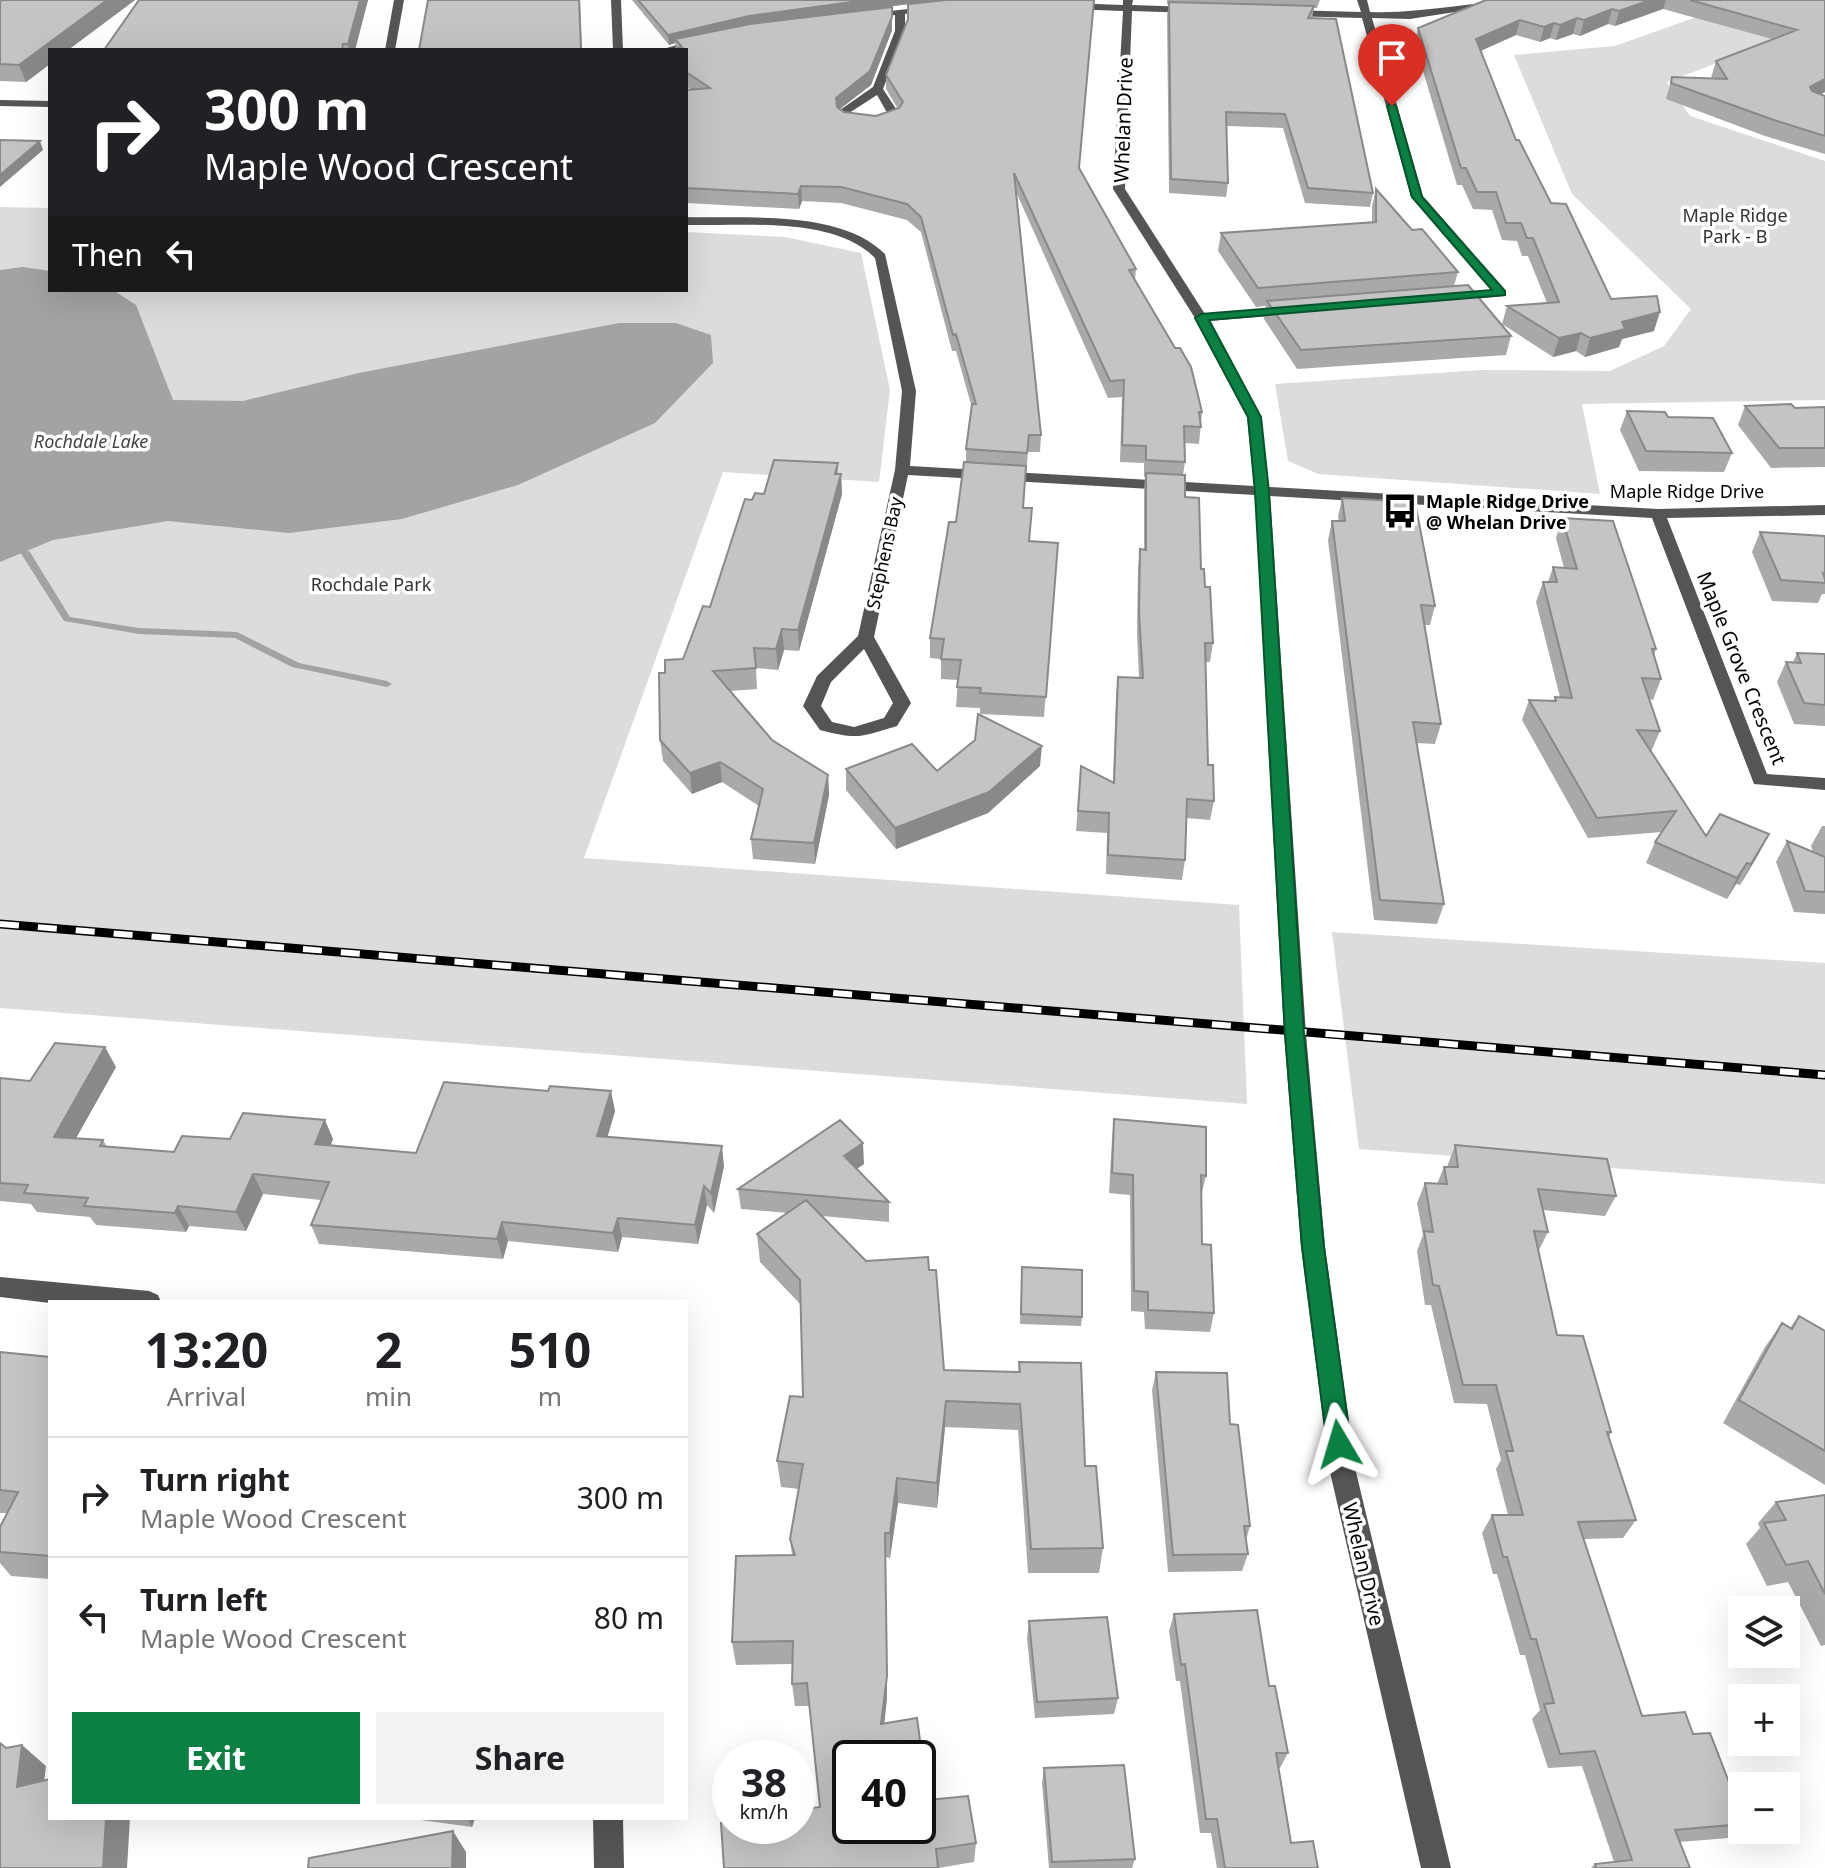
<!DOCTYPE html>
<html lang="en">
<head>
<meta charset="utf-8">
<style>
  body { margin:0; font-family:"Noto Sans",sans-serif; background:#f2f2f2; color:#202124; height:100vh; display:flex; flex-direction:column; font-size:30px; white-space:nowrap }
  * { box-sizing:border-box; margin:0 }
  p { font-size:26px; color:#757577 }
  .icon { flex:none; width:44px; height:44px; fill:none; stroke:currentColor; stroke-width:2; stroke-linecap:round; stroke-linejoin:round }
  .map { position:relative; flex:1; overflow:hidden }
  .drawer { position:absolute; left:48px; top:1300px; width:640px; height:520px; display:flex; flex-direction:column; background:#fff; border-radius:0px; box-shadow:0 8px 32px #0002 }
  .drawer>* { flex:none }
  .guide { position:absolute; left:48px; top:48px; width:640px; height:244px; border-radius:0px; box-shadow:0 8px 32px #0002; background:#202124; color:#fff; overflow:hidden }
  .buttons { position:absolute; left:1728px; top:1596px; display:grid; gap:16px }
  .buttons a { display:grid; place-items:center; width:72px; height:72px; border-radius:0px; background:#fff; box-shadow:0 8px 32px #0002; font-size:40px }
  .speed { position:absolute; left:712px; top:1740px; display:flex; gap:16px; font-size:40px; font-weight:700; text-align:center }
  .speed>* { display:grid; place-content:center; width:104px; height:104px; border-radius:50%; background:#fff; box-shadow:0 8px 32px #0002; line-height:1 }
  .speed small { font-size:20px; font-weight:400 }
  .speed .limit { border:4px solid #111; border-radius:12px; background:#fff; color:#111 }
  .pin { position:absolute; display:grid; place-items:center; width:68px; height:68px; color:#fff; margin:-82px -34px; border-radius:50% 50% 50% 0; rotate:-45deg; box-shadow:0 0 8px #0007 }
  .pin .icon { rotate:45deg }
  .me { position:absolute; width:88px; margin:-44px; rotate:353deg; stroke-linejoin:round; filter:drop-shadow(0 0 6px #0008) }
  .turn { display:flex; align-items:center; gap:28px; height:168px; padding:0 24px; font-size:36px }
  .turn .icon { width:104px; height:104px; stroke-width:2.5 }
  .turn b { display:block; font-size:56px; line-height:68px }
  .then { display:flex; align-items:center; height:76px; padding:0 24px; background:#0003; gap:16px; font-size:30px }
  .eta { display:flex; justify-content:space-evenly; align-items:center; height:136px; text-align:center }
  .eta b { font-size:48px; font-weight:700; line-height:56px }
  .primary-button { display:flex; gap:16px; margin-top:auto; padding:16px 24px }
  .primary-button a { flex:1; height:92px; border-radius:0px; background:#0b8043; color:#fff; font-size:32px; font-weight:700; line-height:92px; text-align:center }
  .primary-button a+a { background:#f2f2f2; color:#202124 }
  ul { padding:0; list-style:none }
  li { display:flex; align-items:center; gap:24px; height:120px; padding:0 24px; border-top:2px solid #e0e0e0 }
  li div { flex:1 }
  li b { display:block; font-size:30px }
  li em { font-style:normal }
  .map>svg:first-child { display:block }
</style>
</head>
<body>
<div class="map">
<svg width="1825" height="1868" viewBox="0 0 1825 1868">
  <rect width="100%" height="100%" fill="#fff"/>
  <path fill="#dcdcdc" d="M1744 0 1825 22 1667 82 1690 116 1825 161V400L1582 404 1600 494 1318 474 1288 461 1275 384 1481 370 1610 371 1664 346 1691 309 1572 194 1514 55 1615 46Z
    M0 207 50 208V290H686V232L785 237 861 253 890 390 879 482 723 472 584 858 1239 905 1247 1104 0 1008Z
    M1332 932 1825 963V1184L1359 1149Z"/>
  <path fill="#a3a3a3" d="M23 267 50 271V290H113L136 305 173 400 243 401 359 373 619 323H676L711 335 713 363 655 423 518 485 402 519 289 533 168 521 53 540 0 562V270Z"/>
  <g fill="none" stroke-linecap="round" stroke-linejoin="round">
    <path fill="#a3a3a3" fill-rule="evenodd" d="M25 549 30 552 70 617 139 628 237 632 299 663 387 681 392 684 387 687 292 667 235 638 139 634 64 621 20 552Z"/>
    <path fill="#555" fill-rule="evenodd" d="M394 0H404L395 50H385Z
      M611 0H621L623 50H613Z
      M1123 0H1133L1132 5 1192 7 1197 10 1192 13 1132 11 1125 189 1205 314 1293 306 1299 310 1293 314 1209 321 1261 417 1269 487 1658 509 1825 505V515L1667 518 1767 774 1825 778V790L1754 784 1652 518 1270 496 1306 1034 1325 1247 1356 1472 1451 1868H1421L1330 1472 1301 1247 1284 1034 1255 495 908 475 874 637 911 703 897 726C860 737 858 740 820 730L803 706 817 676 858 636 895 470 902 391 875 258C834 216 742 226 686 225V217C746 219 840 209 885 254L916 391 910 466 1254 486 1247 417 1195 318 1113 189 1123 11 1068 9 1063 6 1068 3 1123 5ZM864 649 893 703 884 718 854 727 832 722 821 706 831 682Z
      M1357 0H1367L1370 12C1425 14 1477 0 1532 0L1410 19 1372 18 1423 196 1505 290V296L1452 301 1446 297 1452 293 1492 290 1411 197 1362 18 1288 16 1283 13 1288 10 1361 12Z
      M936 6V10L905 14V31L883 89 900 115 898 120 869 128 840 121V110L873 87 895 31V15L865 19 862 14ZM877 95 889 116 869 122 849 117V113Z
      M699 39 702 44 677 50H659Z
      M0 100 50 101V107L0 106Z
      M0 1277 149 1291 158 1295 161 1302 50 1303 0 1297Z
      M593 1818H623L624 1868H594Z"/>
    <g stroke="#000" stroke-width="9">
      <path id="rail" d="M0 924 1825 1075"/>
    </g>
    <use href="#rail" stroke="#fff" stroke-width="6" stroke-dasharray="19" stroke-linecap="butt"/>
  </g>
  <path fill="#a9a9a9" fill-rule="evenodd" d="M2 0H135L68 50H50V64L26 82 0 81V1Z
    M368 0 355 50H104Z
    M632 0H1094L1079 169 1136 269 1135 280 1202 412 1199 444 1184 443 1185 462 1183 475 1185 497 1205 587 1213 643 1210 662H1205L1208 765 1214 801 1210 820 1186 818 1185 860 1182 880 1106 874 1107 833 1076 831 1081 766 1113 782 1116 696 1118 677 1139 678 1137 633 1138 568 1140 549H1144V492L1145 477H1144V463L1120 462 1122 397 1108 398 1017 194 1041 435 1040 452H1028L1023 508 1030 541 1058 543 1044 717 980 714V708L956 707 958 680 941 679V659L930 658V638L956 522 966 462V449L972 408 956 351H952L921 232 907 220 841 203 802 201 799 209 686 203V90H692L686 86V50L676 48 675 43 669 45ZM916 3 886 75V89L898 109 876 116 844 112 840 109 871 85 892 30V7L837 14Z
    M1167 0H1320L1317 8H1314L1312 18 1373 193 1370 207 1305 203 1283 128 1226 126 1228 183 1226 197 1169 193 1167 15 1169 4H1167Z
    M1486 0H1825V92L1821 94 1825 96V154L1765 136 1666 99 1672 77 1711 78 1716 61 1772 39 1663 9 1615 26 1608 24 1580 36 1573 34 1556 40 1550 38 1540 42 1516 35 1481 51 1516 140 1551 203 1611 299 1654 331 1622 339 1619 347 1585 357 1576 351 1553 357 1502 324 1507 306 1547 303 1528 256H1522L1517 241 1502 240 1492 210 1473 209 1462 185H1457L1415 44 1418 28Z
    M1376 189 1412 230 1458 272 1454 286 1511 336 1506 355 1297 369 1264 319 1266 306 1256 307 1218 251 1221 233 1372 222V206Z
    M1745 406 1795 408 1825 407V467L1771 468 1738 425Z
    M1627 411 1668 417 1732 453 1724 472 1639 471 1620 430Z
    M838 463V474H841L842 494 799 651 784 650 778 670 756 668 757 689 730 691 772 740 828 775 829 795 815 864 753 859 751 839 759 806 722 782 692 794 663 761 660 740 665 673 683 659 710 607 752 500Z
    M1342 498 1435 606 1430 625H1424L1441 724 1435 744 1416 743 1444 904 1437 924 1374 920 1328 540 1332 521H1339L1338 517Z
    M1562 518 1656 649 1654 655 1661 679 1653 700 1649 699 1660 731 1651 752 1706 836 1769 834 1758 855 1740 885 1736 884 1727 899 1646 863 1655 842 1662 832 1588 838 1522 720 1529 700 1553 701 1555 697H1560L1536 602 1543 582H1548L1553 567 1564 568 1556 538Z
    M1760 532 1825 536V594H1822L1818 603 1772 601 1752 552Z
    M1797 653 1825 654V726L1794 724 1777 682 1786 662H1793Z
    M1040 766 988 813 896 849 846 790V769L937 771Z
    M1822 826H1825V914L1794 912 1776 862 1787 841 1813 852 1811 846Z
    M116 1067 76 1138 103 1140 107 1147 174 1152 230 1139H333L331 1145 416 1153 615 1111 607 1137 724 1166 714 1213 707 1205 698 1244 622 1237 618 1252 508 1241 503 1259 319 1244 311 1225 321 1200 263 1194 246 1231 189 1226 186 1232 96 1225 90 1217 37 1212 31 1204 0 1201V1078L30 1081Z
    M1114 1119 1206 1176 1201 1196 1202 1244 1214 1313 1210 1332 1145 1329 1144 1312 1131 1311 1130 1195 1109 1193 1112 1139Z
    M1455 1145 1616 1196 1605 1216 1543 1210 1548 1232 1538 1252 1557 1335 1611 1432 1609 1437 1636 1520 1623 1538 1584 1539 1642 1716 1693 1734 1742 1816V1826L1728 1838 1680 1842 1690 1868H1591L1595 1864 1614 1862 1582 1766 1548 1768 1532 1719 1540 1710 1525 1655H1520L1497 1574H1493L1482 1533 1492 1515H1508L1496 1469 1501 1460 1487 1404 1454 1403 1431 1305H1425L1417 1251 1423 1235 1417 1203 1425 1183 1437 1184 1444 1167H1447Z
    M864 1164 856 1169 889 1202V1222L822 1216 866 1261 929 1270 944 1370 1018 1372 1019 1362 1085 1466 1103 1548 1099 1573H1028L1018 1430 945 1427 937 1508 898 1503 890 1558 885 1557 887 1698 884 1723 928 1800 976 1843 974 1862 938 1868 820 1807 809 1706H795L792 1684 793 1664 736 1665 732 1642 792 1555 790 1539 799 1489 781 1487 777 1461 803 1397 801 1305 760 1262 757 1234 788 1213 741 1209 738 1189Z
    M1022 1267 1082 1317 1081 1326 1020 1324Z
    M1799 1316 1825 1331V1485L1723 1423 1765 1347 1782 1323 1790 1328Z
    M0 1352 50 1357V1579L11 1576 0 1563V1527L7 1513H0Z
    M1156 1372 1230 1424 1250 1526 1246 1540 1248 1554 1242 1571 1168 1572 1152 1390Z
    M1825 1495V1645L1821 1646 1788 1582 1767 1586 1746 1544 1760 1528 1758 1523 1776 1502Z
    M1174 1614 1269 1686 1288 1753 1280 1768H1278L1291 1843 1318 1868H1217L1211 1833H1200L1180 1681H1176L1169 1631Z
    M1029 1621 1118 1698 1114 1714 1035 1718 1027 1638Z
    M1044 1768 1135 1859 1132 1868H1049L1042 1783Z
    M406 1818H475L472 1827Z"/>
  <path fill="#898989" d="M107 0H135L68 50H50V64L26 82 19 65Z
    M360 0H368L355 50H349L348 44Z
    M579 0H580L582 50H581Z
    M867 0H952L900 5 750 26 675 39V43L669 45 668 35 749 16Z
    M1650 0H1666L1663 9 1615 26 1619 11Z
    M1612 9 1608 24 1580 36 1584 20Z
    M892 17V30L871 85 836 112V98Z
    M1577 18 1573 34 1556 40 1560 25Z
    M1520 20 1516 35 1473 54 1476 39Z
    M1554 23 1550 38 1540 42 1544 27Z
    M1825 79V92L1804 103 1810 87Z
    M40 141 43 150 0 187V175Z
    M801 186 802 201 799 209 798 194Z
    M1660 312 1654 331 1622 339 1619 347 1585 357 1590 338 1622 322Z
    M1581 333 1576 351 1553 357 1559 338Z
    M841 474 842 494 799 651 798 630Z
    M782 629 784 650 778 670 776 649Z
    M1042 746 1040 766 988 813 896 849 895 828Z
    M720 762 722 782 692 794 690 773Z
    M828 775 829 795 815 864 814 843Z
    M1769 834 1758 855 1740 885 1751 864Z
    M1747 863 1736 884 1727 899 1737 878Z
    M105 1047 116 1067 66 1156 54 1137Z
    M611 1091 615 1111 602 1156 597 1136Z
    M325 1120 333 1139 323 1163 315 1144Z
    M863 1143 864 1164 845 1177 844 1156Z
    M722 1146 724 1166 714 1213 711 1193Z
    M253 1174 263 1194 246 1231 236 1212Z
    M704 1186 707 1205 698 1244 695 1225Z
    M178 1206 189 1226 186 1232 175 1213Z
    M618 1218 622 1237 618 1252 613 1233Z
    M502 1222 508 1241 503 1259 497 1239Z
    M946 1401 945 1427 937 1508V1483Z
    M897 1478 898 1503 890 1558V1533Z
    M885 1533 887 1698 882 1745 881 1724Z
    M22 1745 46 1766 41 1808 17 1787Z
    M106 1818H130L127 1868H103Z
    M467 1818H475L472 1827Z
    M453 1831 466 1852V1868H452Z"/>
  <path fill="#c4c4c4" stroke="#898989" stroke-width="2" fill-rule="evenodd" d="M2 0H107L19 65 0 64V1Z
    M139 0H360L348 44H343L342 50H104Z
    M428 0H579L581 50H419Z
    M638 0H867L749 16 668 35Z
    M946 0H1094L1079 168 1136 269 1129 270 1175 348H1180L1191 367 1202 412H1199L1201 427 1184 426 1185 462 1146 460V446L1122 445 1124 380 1110 381 1014 173 1041 435H1029L1027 453 966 449 972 404H976L956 334 953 335 921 217 907 204 841 187 801 186 798 194 686 188V90L710 88 686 72V50H669L682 47 675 39 750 24 892 7V17L870 71 836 98 837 107 844 112 876 116 899 108 903 102 886 75 908 19V4Z
    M1486 0H1650L1619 11 1612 9 1584 20 1577 18 1560 25 1554 23 1544 27 1520 20 1476 39 1516 140H1519L1551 203 1566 204 1611 299 1657 296 1660 312 1622 322 1625 329 1590 338 1581 333 1559 338 1507 306 1559 302 1533 238H1527L1521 223H1506L1496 192H1477L1466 168H1461L1418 28Z
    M1690 0H1825V79L1810 87 1812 91 1825 96V136L1771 119 1671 83 1672 77 1727 79 1716 61 1797 30Z
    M1169 2 1314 6 1308 18 1336 19 1373 193 1308 188 1285 114 1226 112 1228 183 1171 179Z
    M0 140 40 141 0 175Z
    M1376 189 1412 230 1422 229 1458 272 1258 288 1221 233 1376 222Z
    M1468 285 1511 336 1301 350 1267 301Z
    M1791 404 1795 408 1825 407V448H1779L1745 406Z
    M1627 411 1665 412 1668 417 1713 418 1732 453 1646 451Z
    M774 460 838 463 835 474H841L798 630 782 629 776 649 754 648 756 668 713 671 772 740 828 775 814 843 751 839 763 789 720 762 690 773 660 740 659 673H665V660L683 659 703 606 710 607 745 499 752 500 755 493 764 494Z
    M964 462 1026 466 1023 508H1032L1029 541 1058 543 1046 697 980 693 981 688 957 687 961 660 941 659 944 639 930 638 949 522H956Z
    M1146 473 1185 475V497L1199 498 1201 569H1204L1205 587H1210L1213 643H1205L1208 765H1213L1214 801 1187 799 1185 860 1108 855 1109 813 1078 811 1081 766 1114 783 1118 677 1143 678 1139 614 1140 549 1146 550Z
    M1342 498 1415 502 1435 606 1421 605 1441 724 1413 722 1444 904 1380 900 1332 521H1345Z
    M1562 518 1613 521 1656 649H1652L1661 679 1642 678 1660 731 1637 730 1706 836 1720 814 1769 834 1751 864 1747 863 1737 878 1655 842 1676 811 1597 818 1529 700 1556 701 1555 697 1572 698 1543 582H1557L1553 567 1577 569Z
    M1760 532 1825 536V574L1823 573 1825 579V583L1781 580Z
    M1797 653 1825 654V705L1804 703 1786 662 1801 663Z
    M978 714 1042 746 989 792 895 828 846 769 912 744 937 771 975 740Z
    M1787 841 1825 857V892L1805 891Z
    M55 1043 105 1047 54 1137 103 1140 100 1146 174 1152 182 1136 230 1139 243 1113 325 1120 315 1144 416 1153 444 1082 548 1091 550 1086 611 1091 597 1136 722 1146 711 1193 704 1186 695 1225 618 1218 613 1233 502 1222 497 1239 311 1225 329 1182 253 1174 236 1212 178 1206 175 1213 84 1206 88 1198 24 1193 28 1185 0 1183V1078L30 1081Z
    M1114 1119 1206 1127V1176L1201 1175 1202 1244 1211 1245 1214 1313 1148 1310V1292L1134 1291 1133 1175 1112 1173Z
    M840 1120 863 1143 844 1156 889 1202 738 1189Z
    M1455 1145 1607 1159 1616 1196 1538 1189 1548 1232 1534 1231 1557 1335 1583 1336 1611 1432H1607L1636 1520 1578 1522 1642 1716 1685 1712 1693 1734 1710 1733 1742 1816V1824L1675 1830 1690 1868H1596L1595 1864 1632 1860 1595 1751 1560 1754 1544 1704 1554 1703 1536 1639H1531L1507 1557H1503L1492 1515H1523L1506 1451H1513L1496 1385H1463L1439 1286 1433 1285 1424 1231 1433 1232 1425 1183 1447 1184 1444 1167H1458Z
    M806 1200 866 1261 928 1257 929 1270H936L944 1370 1020 1372 1019 1362 1081 1363 1085 1466H1096L1103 1548 1031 1549 1020 1404 946 1401 937 1483 897 1478 890 1533H885L887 1676 881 1724 917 1718 928 1800 968 1796 976 1843 936 1849 938 1868H724L721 1823 730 1822V1826H798V1810L820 1807 807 1683 792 1684 793 1641 732 1642 736 1556 795 1555 790 1539 803 1464 777 1461 790 1396 803 1397 800 1280 757 1234ZM850 1758H918V1826H850Z
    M1022 1267 1082 1270V1317L1021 1314Z
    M1799 1316 1825 1331V1451L1739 1400 1782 1323 1792 1329Z
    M0 1352 50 1357V1556L0 1552V1527L18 1492 0 1490Z
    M1156 1372 1227 1373 1230 1424 1238 1425 1250 1526H1244L1248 1554 1173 1555Z
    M1825 1495V1594L1808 1561 1786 1565 1764 1523 1786 1520 1776 1502Z
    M1257 1610 1269 1686H1275L1288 1753H1276L1291 1843 1313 1841 1318 1868H1225L1217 1819H1206L1185 1664 1181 1665 1174 1614Z
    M1107 1617 1118 1698 1037 1702 1029 1621Z
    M0 1743 6 1748 22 1745 17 1787 50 1779V1818H106L103 1868H0Z
    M1124 1765 1135 1859 1052 1862 1044 1768Z
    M453 1831 452 1868H308L309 1858Z"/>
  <path fill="#0b8043" stroke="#07532c" stroke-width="2" d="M1392 103 1396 106 1422 197 1505 291V295L1209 320 1261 417 1269 492 1304 1034 1324 1247 1351 1444 1347 1452 1339 1455 1330 1452 1327 1444 1302 1247 1285 1034 1255 492 1248 417 1195 318 1201 314 1492 290 1412 197 1387 106Z"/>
  <defs>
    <g id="bus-bare" transform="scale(2.76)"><path d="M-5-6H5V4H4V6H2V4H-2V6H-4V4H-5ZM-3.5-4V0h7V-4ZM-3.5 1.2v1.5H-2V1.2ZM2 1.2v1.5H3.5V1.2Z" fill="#000" stroke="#fff" stroke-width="2.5" paint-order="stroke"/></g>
  </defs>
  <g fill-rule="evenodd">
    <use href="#bus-bare" x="1400" y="511"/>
  </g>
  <g text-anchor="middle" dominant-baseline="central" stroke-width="7" stroke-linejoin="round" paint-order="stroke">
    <g font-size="18" fill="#333" stroke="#fff">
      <text x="1735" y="215">Maple Ridge<tspan x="1735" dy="21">Park - B</tspan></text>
      <text x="371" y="584">Rochdale Park</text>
    </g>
    <g font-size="18" font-style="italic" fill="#444" stroke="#fff">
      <text x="91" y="441">Rochdale Lake</text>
    </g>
    <g font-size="18" fill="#000" stroke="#fff">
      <text x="1687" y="491">Maple Ridge Drive</text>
      <text transform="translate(884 553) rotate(-78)">Stephens Bay</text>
    </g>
    <g font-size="18" font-weight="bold" fill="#000" stroke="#fff" text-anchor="start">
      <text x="1426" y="501">Maple Ridge Drive<tspan x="1426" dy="21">@ Whelan Drive</tspan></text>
    </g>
    <g font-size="20" fill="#000" stroke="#fff">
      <text transform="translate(1123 120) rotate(-88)">Whelan Drive</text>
      <text transform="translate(1742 668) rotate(68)">Maple Grove Crescent</text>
      <text transform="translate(1364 1564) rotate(77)">Whelan Drive</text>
    </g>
  </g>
</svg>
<div class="buttons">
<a><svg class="icon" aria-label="layers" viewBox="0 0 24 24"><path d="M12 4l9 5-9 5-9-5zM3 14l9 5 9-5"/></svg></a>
<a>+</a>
<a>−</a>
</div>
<div class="speed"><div>38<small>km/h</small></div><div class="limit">40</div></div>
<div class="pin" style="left:1392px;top:106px;background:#d93025"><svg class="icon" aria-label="arrive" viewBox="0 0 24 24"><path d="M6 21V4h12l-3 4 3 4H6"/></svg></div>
<svg class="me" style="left:1339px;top:1444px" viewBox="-20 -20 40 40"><path d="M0-17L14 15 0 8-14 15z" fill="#0b8043" stroke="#fff" stroke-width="4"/></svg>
<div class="guide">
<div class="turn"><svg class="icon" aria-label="right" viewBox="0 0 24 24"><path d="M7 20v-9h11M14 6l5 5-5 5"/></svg><div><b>300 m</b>Maple Wood Crescent</div></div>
<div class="then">Then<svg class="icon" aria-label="left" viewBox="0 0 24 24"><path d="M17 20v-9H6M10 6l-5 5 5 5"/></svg></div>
</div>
<section class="drawer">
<div class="eta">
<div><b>13:20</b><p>Arrival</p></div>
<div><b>2</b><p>min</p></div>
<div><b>510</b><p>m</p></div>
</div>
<ul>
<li><svg class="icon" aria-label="right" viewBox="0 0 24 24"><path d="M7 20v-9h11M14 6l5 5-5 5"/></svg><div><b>Turn right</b><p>Maple Wood Crescent</p></div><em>300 m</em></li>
<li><svg class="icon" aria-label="left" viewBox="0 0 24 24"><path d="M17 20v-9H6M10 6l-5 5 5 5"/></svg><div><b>Turn left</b><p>Maple Wood Crescent</p></div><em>80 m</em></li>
</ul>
<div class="primary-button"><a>Exit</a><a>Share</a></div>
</section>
</div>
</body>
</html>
